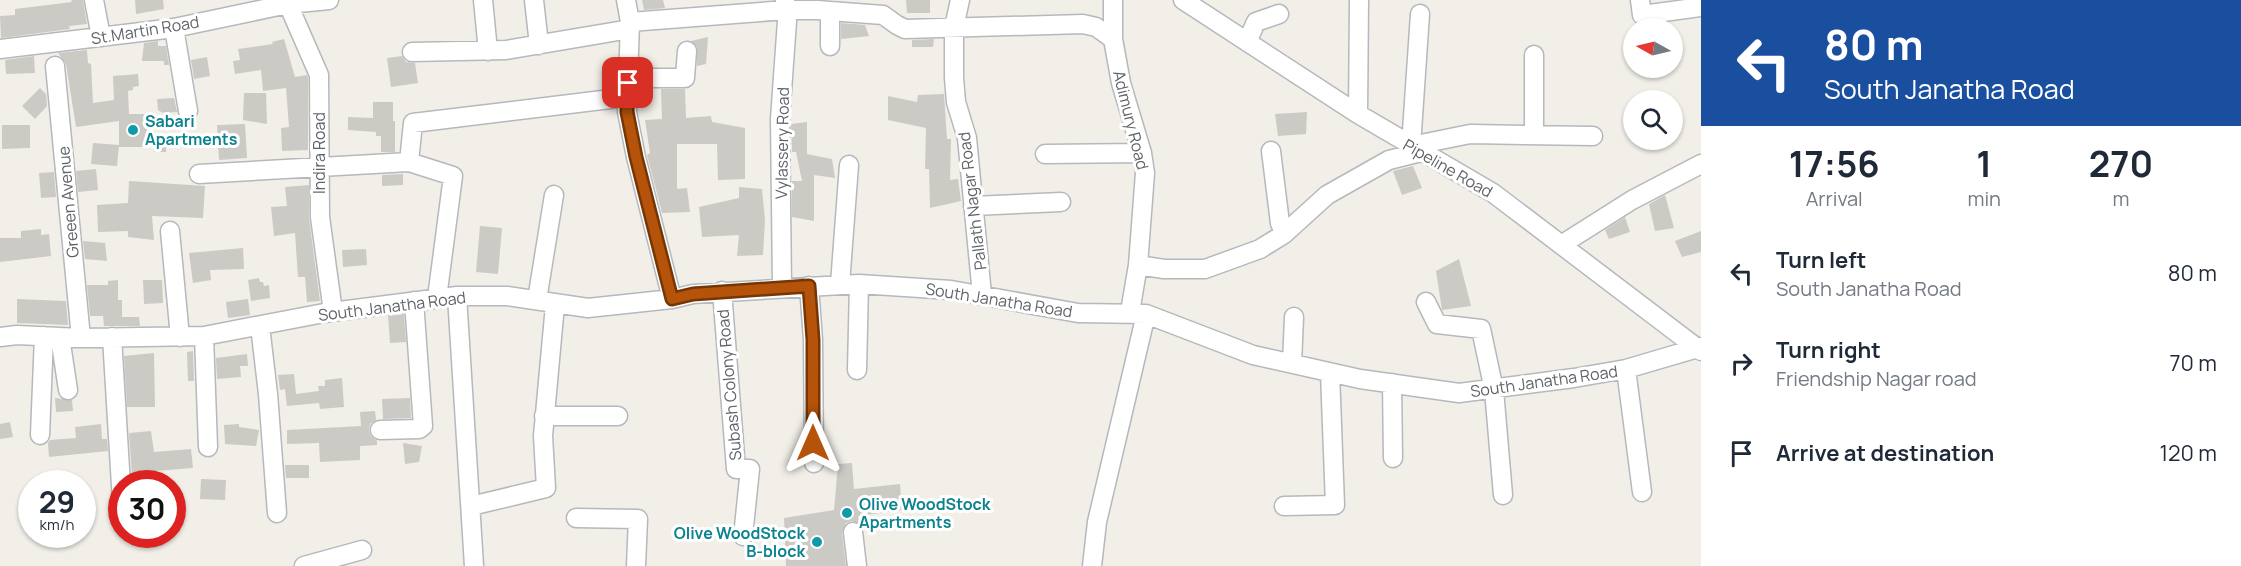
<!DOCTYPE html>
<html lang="en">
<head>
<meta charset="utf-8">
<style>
  body { margin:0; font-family:Manrope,sans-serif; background:#f2f2f3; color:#1f2937; height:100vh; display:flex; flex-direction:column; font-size:22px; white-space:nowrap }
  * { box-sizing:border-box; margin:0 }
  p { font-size:20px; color:#747a83 }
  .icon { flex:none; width:33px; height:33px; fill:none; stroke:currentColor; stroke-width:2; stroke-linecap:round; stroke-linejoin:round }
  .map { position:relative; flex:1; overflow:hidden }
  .sheet { display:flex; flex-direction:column; background:#fff; width:540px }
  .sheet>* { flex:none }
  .banner { background:#1a4fa0; color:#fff; overflow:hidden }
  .needle { width:39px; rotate:278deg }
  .tools { position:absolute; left:1623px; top:18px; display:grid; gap:12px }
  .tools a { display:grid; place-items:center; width:60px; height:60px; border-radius:50%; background:#fff; box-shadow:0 2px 4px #0004; font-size:30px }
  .speed { position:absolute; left:18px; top:470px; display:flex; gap:12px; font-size:30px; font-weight:700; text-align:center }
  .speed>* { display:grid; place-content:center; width:78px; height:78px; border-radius:50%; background:#fff; box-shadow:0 2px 4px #0004; line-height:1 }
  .speed small { font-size:15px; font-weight:400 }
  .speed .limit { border:9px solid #d22; background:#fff; color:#111 }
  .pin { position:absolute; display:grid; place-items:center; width:51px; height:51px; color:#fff; margin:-26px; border-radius:12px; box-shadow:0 3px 9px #0006 }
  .me { position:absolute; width:66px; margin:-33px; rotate:0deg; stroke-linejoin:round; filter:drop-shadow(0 0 4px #0008) }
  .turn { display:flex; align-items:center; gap:21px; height:126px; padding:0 24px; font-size:27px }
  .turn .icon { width:78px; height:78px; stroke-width:2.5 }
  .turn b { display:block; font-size:42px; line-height:51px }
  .eta { display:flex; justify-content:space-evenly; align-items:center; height:102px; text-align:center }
  .eta b { font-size:36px; font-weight:700; line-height:42px }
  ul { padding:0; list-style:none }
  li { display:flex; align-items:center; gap:18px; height:90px; padding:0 24px }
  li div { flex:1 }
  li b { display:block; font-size:22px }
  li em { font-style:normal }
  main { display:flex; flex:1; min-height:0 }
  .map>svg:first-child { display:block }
</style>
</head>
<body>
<main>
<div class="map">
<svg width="1701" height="566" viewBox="0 0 1701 566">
  <rect width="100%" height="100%" fill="#f1efe8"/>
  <path fill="#cccac5" d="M71 0H83L87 24 69 26 70 29 1 38 0 16 15 15V9L72 2Z
    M135 0H163L164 9 136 14Z
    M642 0H663L665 8 644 10Z
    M906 0H930V13H907Z
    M841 23 865 25 869 36 841 39Z
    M708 37 706 64 697 66V47L691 41Z
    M284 39 295 77 307 75 308 77V150L282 151 281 128 289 127 286 88 263 91 261 70 235 74 233 61 240 60 238 49 273 44 272 42Z
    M934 39 933 47H912V40Z
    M158 41V46H166L169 65H164V61H142L144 43Z
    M87 50 88 63 91 64 93 103 114 100 113 76 138 74 139 86 133 87V90L128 91 129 114H147V147H119V121L76 127 66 64 58 53Z
    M34 56 35 73 6 74 5 60Z
    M402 56 406 62 415 63 418 83 391 87 387 58Z
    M207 57 210 76 194 79 191 60Z
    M40 88 46 94 47 106 35 119 22 106Z
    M661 89H685L686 118 711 116 712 122 745 128V179L718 180 717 144H677V189L687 188 690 212 662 213 647 155 650 153 645 120 662 119Z
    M244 93H266L267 124 243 120Z
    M944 94 947 139H951L950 180 958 179 961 201 930 208 929 169H925L926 128 888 120V96L917 102 918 95Z
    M174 98 177 112 163 113 158 110 157 99Z
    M373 102H393V121H395V152H381V136H376V132L348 130V117L373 118Z
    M1307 112 1306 134 1278 136 1275 114Z
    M807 122V154L832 159 835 178 814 175V221L792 217V181H802L796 152H792L791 124Z
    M245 124 247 158 219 160 217 125Z
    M2 125H30V148L2 149Z
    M154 138H166V152H154Z
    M93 143 119 145 117 166 91 164Z
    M1413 166 1422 188 1402 195 1393 171Z
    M96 169 98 190 78 192 76 171Z
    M54 172 56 197 41 198 39 173Z
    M403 174V185L382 186V175Z
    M129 181 205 186 203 218 152 216 154 240 128 237V231L98 232 97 205 128 203Z
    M309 185V218L320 301 307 302 305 277H298L295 233 274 236 271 207 287 206 285 187Z
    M739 187 762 189 765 220 763 255 737 256 739 235 702 237 699 207 739 198Z
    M1665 195 1674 228 1655 231 1649 204Z
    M1625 217 1630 232 1609 239 1605 230Z
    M480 226 502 228 498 274 476 272Z
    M41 229V235L49 234 51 256 0 262V238H21V231Z
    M1701 231V252L1682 257 1675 241Z
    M83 241 105 243 107 261 85 259Z
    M243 248 244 269 210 270 211 280 193 283 189 253Z
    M366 249 367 265 343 267 342 250Z
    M1459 259 1471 306 1442 310 1436 271Z
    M259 278 260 282H263L264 286 269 285 270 298 251 301 248 280Z
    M118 280V300H122V317H139L140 326H104L103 316H90L87 285H108V281Z
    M143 280H162L163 303 144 304Z
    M17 299 66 301 68 325 17 323Z
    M248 299 250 315 228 318 226 302Z
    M404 314 406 342 390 343 388 316Z
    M193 351 194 381H188L187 352Z
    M154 353 155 407H127L124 356Z
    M247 354 248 366H240L241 377 217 379 216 358Z
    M294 374 296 394 319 391 318 386H325V380L342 378 344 407 320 409 319 403 287 406 285 389 280 390 278 375Z
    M55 398 72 400 73 411 56 412Z
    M410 398 411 418 383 419 382 399Z
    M375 411 376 420 370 424 369 431 371 436 377 441V445L360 446V460L320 462 319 443 287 444V430L361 426 360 412Z
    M10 422 13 437 0 439V424Z
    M101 424 102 439H107L108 451 49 457 48 443 50 440 76 438 75 427Z
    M239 424V427L259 430 256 446 225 444 224 425Z
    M151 431 154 452 191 449 193 468 155 471V475H132L129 433Z
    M403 443 422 446 419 462 405 464Z
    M852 463 854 489 900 484 902 510 858 516 860 524 852 521 846 523 842 533 846 566H786L784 518 834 510 838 464Z
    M285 465H309V478H286Z
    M201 479 226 480 225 500 200 499Z"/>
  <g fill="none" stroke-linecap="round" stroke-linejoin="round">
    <g stroke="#b5b8bc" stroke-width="21">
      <path id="minor" d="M94 0 101 37
        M284 0 288 4 319 75 320 217 333 312
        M483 0 488 51
        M534 0 539 45
        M626 0 630 22 627 112 636 157 672 299
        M960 0 954 27V78L956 102 967 138 982 295
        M1113 0V39L1121 83 1142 153 1145 173 1138 265 1130 312
        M1183 0 1358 114 1493 193 1701 351
        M1640 0 1642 15 1701 7
        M1420 14 1411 146 1470 134 1593 136
        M630 22 786 10H817L883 15 897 25 905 29 1083 24 1096 27 1113 39
        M174 28 188 111
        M1247 42 1256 22 1279 14
        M830 46V11
        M0 49 174 28 288 4 329 0
        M412 52 506 50 630 29
        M1534 55V135
        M55 66 81 338
        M628 83 647 78H685L687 51
        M1358 114 1359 0
        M1271 151 1280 223 1284 234
        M1045 154 1142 153
        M199 174 409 162
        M973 206 1061 202
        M170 231 180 337
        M1561 245 1632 200 1701 164
        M1138 265 1164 269H1205L1260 249 1284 234 1327 195 1389 160 1421 152
        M840 284 849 165
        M809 286 813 340 814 463
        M782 287 780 119 787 21 785 0
        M722 291 736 469H750L743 536
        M457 296 474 566
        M437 298 453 176 409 162 413 123 627 97
        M537 300 554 195
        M1426 302 1437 324 1481 329 1494 390 1503 495
        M260 326 268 394 277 513
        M204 336 208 447
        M0 337 17 335 81 338 204 336 324 313 457 296H507L588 308 672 299 693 294 859 284 951 290 1078 313 1146 314 1253 355 1360 379 1459 393 1574 378 1626 369 1701 347
        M60 337 68 390
        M112 337 122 502
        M1292 364 1294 317
        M1626 369 1642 492
        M857 370 859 284
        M1392 383 1393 458
        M544 416H618
        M380 430 419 429 423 426 414 301
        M40 435 44 336
        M471 506 546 488 543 436 555 305
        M1284 506 1335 505 1330 373
        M576 518 638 519 636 566
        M853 532 857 566
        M304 566 362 550
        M1092 566 1097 522 1146 314"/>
    </g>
    <use href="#minor" stroke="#fff" stroke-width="18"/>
  </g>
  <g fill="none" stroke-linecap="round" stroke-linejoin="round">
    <g stroke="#753606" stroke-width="15">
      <path id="route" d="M628 83 627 112 636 157 672 299 693 294 809 286 813 340V443"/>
    </g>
    <use href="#route" stroke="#b45309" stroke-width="10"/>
  </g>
  <g fill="#0f9aa8" stroke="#fff" stroke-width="2">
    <circle cx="133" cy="130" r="6"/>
    <circle cx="847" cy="513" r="6"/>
    <circle cx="817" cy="542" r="6"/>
  </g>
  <g text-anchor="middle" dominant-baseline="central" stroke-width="6" stroke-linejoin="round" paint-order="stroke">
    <g font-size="16" fill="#5f6368" stroke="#fff">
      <text transform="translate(145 30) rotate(-9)">St.Martin Road</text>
      <text transform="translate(1131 120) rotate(76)">Adimury Road</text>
      <text transform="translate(782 143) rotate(-89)">Vylassery Road</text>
      <text transform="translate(319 153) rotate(-90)">Indira Road</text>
      <text transform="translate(1448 168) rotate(30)">Pipeline Road</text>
      <text transform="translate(972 201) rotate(-97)">Pallath Nagar Road</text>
      <text transform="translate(68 202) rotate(-95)">Greeen Avenue</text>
      <text transform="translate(999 300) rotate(9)">South Janatha Road</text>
      <text transform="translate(392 306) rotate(-7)">South Janatha Road</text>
      <text transform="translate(1544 381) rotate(-8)">South Janatha Road</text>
      <text transform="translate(729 385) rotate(-95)">Subash Colony Road</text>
    </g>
    <g font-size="16" font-weight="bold" fill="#0d838f" stroke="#fff" text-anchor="start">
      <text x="145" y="121">Sabari<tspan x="145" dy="18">Apartments</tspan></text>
      <text x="859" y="504">Olive WoodStock<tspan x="859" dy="18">Apartments</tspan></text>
      <text x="805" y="533" text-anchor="end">Olive WoodStock<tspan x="805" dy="18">B-block</tspan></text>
    </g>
  </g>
</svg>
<div class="tools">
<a><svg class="needle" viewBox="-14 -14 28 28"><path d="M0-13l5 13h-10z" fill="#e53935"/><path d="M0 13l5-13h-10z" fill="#747a83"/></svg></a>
<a><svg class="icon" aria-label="search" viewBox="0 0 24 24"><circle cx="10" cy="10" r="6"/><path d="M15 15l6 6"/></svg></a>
</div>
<div class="speed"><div>29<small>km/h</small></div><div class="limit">30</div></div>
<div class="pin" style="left:628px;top:83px;background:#d93025"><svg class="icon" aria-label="arrive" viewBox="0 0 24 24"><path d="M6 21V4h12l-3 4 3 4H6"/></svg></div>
<svg class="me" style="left:813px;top:443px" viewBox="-20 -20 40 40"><path d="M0-17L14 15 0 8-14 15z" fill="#b45309" stroke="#fff" stroke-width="4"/></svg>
</div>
<section class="sheet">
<div class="banner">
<div class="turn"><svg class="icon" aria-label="left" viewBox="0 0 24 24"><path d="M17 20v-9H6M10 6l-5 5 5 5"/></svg><div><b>80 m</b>South Janatha Road</div></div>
</div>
<div class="eta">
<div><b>17:56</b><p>Arrival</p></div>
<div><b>1</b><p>min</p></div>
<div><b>270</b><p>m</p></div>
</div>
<ul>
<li><svg class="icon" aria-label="left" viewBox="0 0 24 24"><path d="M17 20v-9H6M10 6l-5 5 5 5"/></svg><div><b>Turn left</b><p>South Janatha Road</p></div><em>80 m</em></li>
<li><svg class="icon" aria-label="right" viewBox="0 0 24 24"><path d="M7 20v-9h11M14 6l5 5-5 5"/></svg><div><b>Turn right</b><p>Friendship Nagar road</p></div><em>70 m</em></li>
<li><svg class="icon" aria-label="arrive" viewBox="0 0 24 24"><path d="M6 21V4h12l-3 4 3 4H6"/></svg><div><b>Arrive at destination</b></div><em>120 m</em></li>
</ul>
</section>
</main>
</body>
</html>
